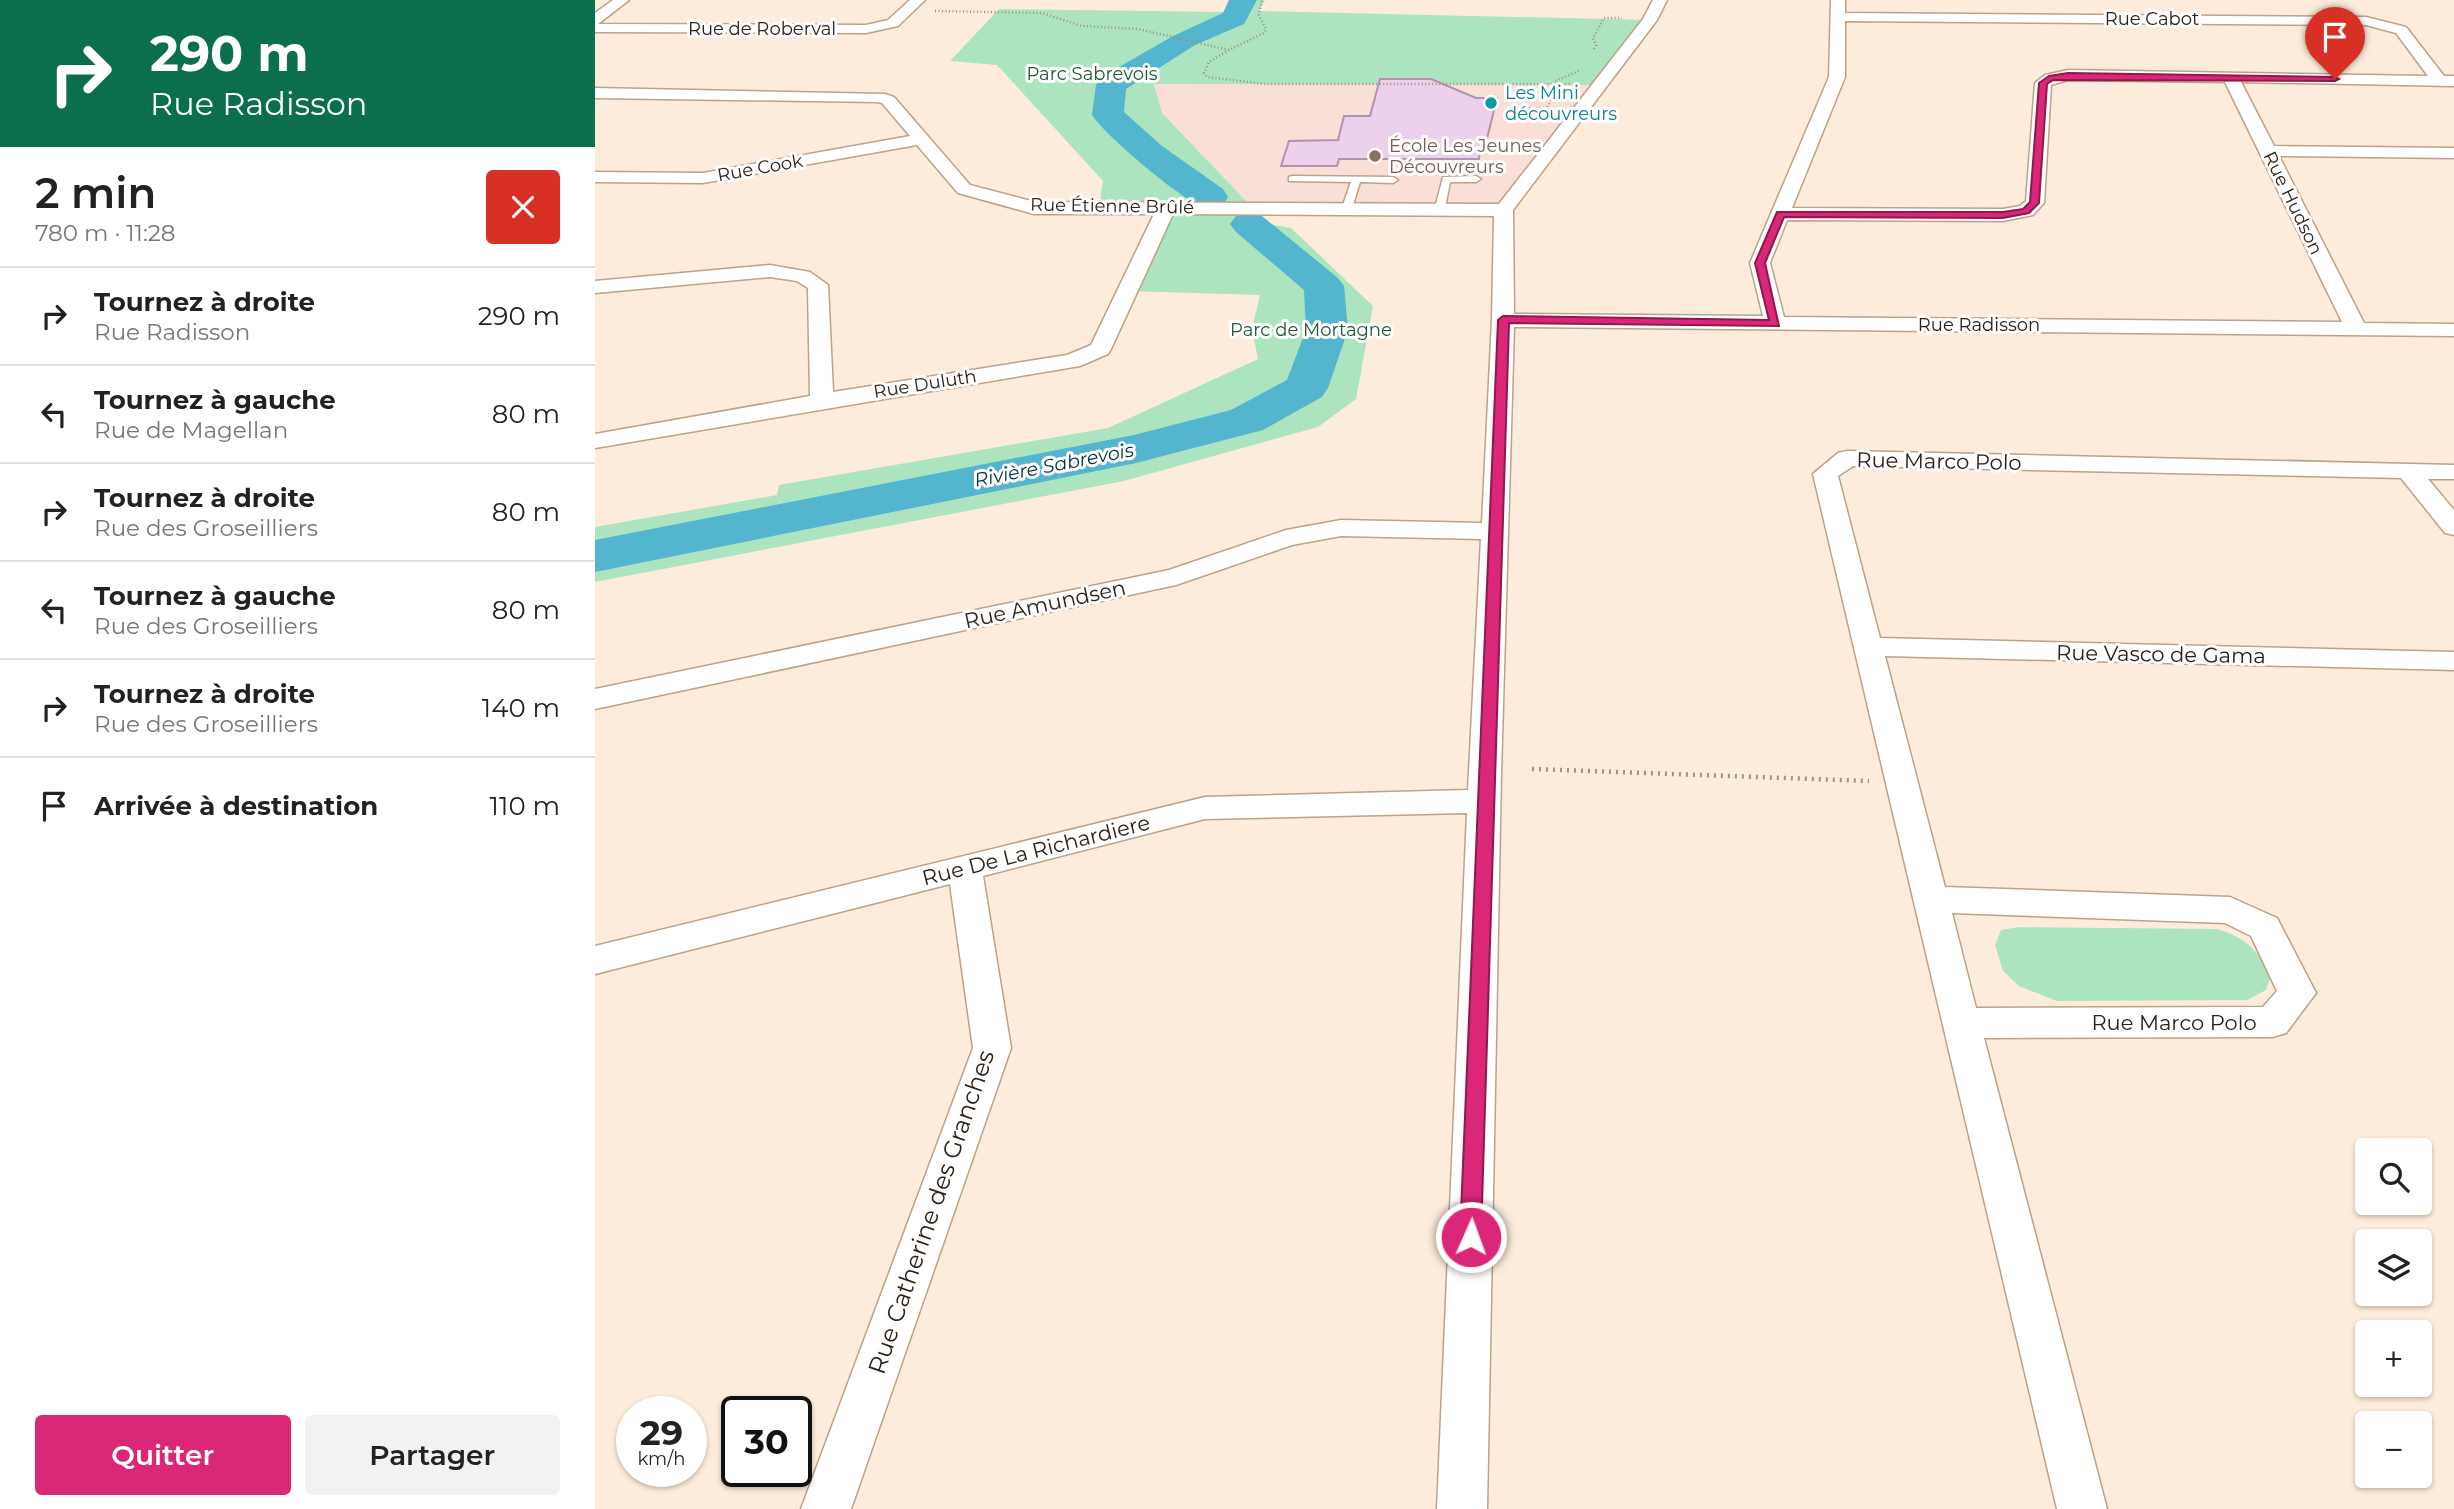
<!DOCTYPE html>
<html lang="fr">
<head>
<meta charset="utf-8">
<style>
  body { margin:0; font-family:Montserrat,sans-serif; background:#f2f2f2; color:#222; height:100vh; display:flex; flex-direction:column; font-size:26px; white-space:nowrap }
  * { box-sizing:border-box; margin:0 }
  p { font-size:23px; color:#767676 }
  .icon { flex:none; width:38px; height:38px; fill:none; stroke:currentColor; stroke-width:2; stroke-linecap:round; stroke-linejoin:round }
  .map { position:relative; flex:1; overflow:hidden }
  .sheet { display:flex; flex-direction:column; background:#fff; width:595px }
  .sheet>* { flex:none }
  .top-card { background:#0b6e4f; color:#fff; overflow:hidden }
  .tools { position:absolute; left:1760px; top:1138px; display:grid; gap:14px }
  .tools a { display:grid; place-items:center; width:77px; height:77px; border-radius:7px; background:#fff; box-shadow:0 2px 5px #0004; font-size:35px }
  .speed { position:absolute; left:21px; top:1396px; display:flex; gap:14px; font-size:35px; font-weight:700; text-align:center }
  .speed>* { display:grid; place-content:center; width:91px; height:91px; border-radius:50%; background:#fff; box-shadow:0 2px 5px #0004; line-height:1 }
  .speed small { font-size:18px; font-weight:400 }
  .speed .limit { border:4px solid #111; border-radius:10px; background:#fff; color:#111 }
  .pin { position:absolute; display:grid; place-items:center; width:60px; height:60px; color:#fff; margin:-72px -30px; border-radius:50% 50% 50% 0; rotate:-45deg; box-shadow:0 0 7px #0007 }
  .pin .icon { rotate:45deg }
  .me { position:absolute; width:77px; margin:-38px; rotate:2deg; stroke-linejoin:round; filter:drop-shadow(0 0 5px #0008) }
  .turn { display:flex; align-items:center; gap:24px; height:147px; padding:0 35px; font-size:32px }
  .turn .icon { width:91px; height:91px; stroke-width:2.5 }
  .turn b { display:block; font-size:49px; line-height:60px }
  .round { display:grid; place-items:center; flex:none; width:74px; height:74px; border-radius:7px; background:#f2f2f2 }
  .summary { display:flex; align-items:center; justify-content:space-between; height:119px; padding:0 35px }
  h1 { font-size:42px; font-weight:600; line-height:52px }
  .action { display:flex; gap:14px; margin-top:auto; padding:14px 35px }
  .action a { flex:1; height:80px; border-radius:7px; background:#db2777; color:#fff; font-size:28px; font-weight:600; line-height:80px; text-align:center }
  .action a+a { background:#f2f2f2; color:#222 }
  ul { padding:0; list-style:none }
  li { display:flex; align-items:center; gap:21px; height:98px; padding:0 35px; border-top:2px solid #e0e0e0 }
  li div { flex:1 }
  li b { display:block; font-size:26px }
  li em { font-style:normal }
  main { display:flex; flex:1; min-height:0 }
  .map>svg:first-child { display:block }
</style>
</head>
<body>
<main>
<section class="sheet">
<div class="top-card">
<div class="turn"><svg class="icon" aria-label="right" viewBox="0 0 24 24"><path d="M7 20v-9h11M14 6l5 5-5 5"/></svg><div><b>290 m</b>Rue Radisson</div></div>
</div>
<div class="summary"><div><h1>2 min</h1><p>780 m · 11:28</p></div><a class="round" style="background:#d93025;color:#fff"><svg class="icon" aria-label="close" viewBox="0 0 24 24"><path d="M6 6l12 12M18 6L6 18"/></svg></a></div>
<ul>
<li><svg class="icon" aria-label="right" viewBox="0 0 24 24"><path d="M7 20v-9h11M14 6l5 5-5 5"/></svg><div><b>Tournez à droite</b><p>Rue Radisson</p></div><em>290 m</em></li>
<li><svg class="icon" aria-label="left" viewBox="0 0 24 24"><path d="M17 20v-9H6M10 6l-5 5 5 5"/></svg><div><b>Tournez à gauche</b><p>Rue de Magellan</p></div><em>80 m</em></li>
<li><svg class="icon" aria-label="right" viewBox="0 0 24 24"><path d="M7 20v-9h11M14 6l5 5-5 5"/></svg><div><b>Tournez à droite</b><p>Rue des Groseilliers</p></div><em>80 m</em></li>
<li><svg class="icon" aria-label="left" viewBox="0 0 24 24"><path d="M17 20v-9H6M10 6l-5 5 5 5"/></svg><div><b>Tournez à gauche</b><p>Rue des Groseilliers</p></div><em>80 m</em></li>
<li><svg class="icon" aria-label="right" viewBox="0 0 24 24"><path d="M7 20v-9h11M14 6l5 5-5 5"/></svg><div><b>Tournez à droite</b><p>Rue des Groseilliers</p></div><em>140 m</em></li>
<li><svg class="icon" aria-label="arrive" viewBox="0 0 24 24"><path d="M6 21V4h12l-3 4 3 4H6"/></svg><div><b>Arrivée à destination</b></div><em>110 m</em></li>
</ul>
<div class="action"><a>Quitter</a><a>Partager</a></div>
</section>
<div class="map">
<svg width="1859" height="1509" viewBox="0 0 1859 1509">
  <rect width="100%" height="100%" fill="#fdecdb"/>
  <path fill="#f9dfd8" d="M559 84 953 85H1007L909 210 658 209 567 113Z"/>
  <path fill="#ace4c0" d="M634 0H670L664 11 1055 20 1007 85 559 84 567 113 673 224 696 228 778 306 761 399 723 427 529 481 0 582V527L182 495 184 485 513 428 663 359 657 329 665 295 533 291 571 209 504 207 508 181 402 65 355 61 404 9 629 12Z
    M1424 927 1622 929C1652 938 1660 949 1677 974L1671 990 1652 1000 1462 1001 1424 986 1408 971 1400 945 1406 930Z"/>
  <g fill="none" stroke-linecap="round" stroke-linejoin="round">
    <path fill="#53b5ce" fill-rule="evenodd" d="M634 0H662L649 24 600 45 531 89 529 112 567 146 628 189 633 197 628 205C618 207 610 209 601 204 576 190 513 138 497 115L501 85 505 78 578 36 628 13Z
      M654 213 667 216 743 278 749 286 753 330 733 388 727 397 668 430 541 463 0 572V540L539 435 636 410 692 380 711 330 709 290 641 232 635 224 641 216Z"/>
  </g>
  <path fill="#edd1ec" stroke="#af94ae" stroke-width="2" d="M785 79H836L881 98H902L890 147 885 148 884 159H744L742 166H686L694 141 743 140 749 116H775Z"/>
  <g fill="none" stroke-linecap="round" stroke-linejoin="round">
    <g stroke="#bca287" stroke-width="3">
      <path id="lane" d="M697 176 798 177 803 180 798 183 765 182 757 208 752 211 747 208 756 182 694 181V177Z
        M848 177 881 176 886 179 881 182H855L850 208 845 211 840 208Z"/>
    </g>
    <g stroke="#bca287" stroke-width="3">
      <path id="street" d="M18 0H34L3 24 271 25 293 20 315 0H330L303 26 271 33 0 32V13Z
        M1058 0H1072L1062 20 918 210 919 314 1168 316 1155 263 1234 77 1236 0H1250V13L1771 17 1811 27 1849 76H1859V86L1646 82 1679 146 1859 148V158L1684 156 1769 323 1859 324V336L919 327 906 774 892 1509H842L872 813 610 819 388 876 416 1048 256 1509H206L378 1048 355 884 0 974V946L610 797 873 790 886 539 746 536 697 545 581 585 0 709V689L574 570 691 530 746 520 887 523 897 320 899 216 578 214 516 349 513 354 485 366 0 448V434L215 396 213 288 202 281 175 277 0 293V281L175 265 215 272 233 285 238 392 472 355 496 345 559 214H439L363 193 322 145 108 183 0 182V172L108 173 315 136 287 103 282 102 0 98V88L290 94 299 97 375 185 440 202 904 204 1048 19ZM1250 21 1771 25 1801 33 1833 76 1473 70 1450 75 1440 83 1431 201 1425 206 1408 209 1197 208 1250 77ZM1473 80 1630 82 1747 322 1189 317 1175 263 1192 220 1408 221 1438 215 1449 203 1456 85Z
        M1252 451 1859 465V479H1833L1859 510V535L1850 533 1806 478 1258 466 1243 476 1285 638 1859 652V670L1290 656 1350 887 1635 897 1682 918 1721 993 1691 1033 1678 1037 1389 1038 1512 1509H1462L1218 474 1243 453ZM1357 913 1630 923 1656 936 1682 991 1668 1007 1381 1008Z"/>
    </g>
    <path stroke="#9f9183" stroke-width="2.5" stroke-dasharray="1 2.5" stroke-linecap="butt" d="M340 11 447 13 487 26 543 29 634 50 669 33 671 29 664 15 667 0
      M999 49 1001 45 998 38 1009 18H1027
      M634 50 614 62 609 73 612 77 670 84H976
      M927 108H951
      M945 119 958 97 960 81 984 71
      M891 142H932"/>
    <path stroke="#9f9183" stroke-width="4.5" stroke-dasharray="2 5" stroke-linecap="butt" d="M937 769 1274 781"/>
    <use href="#lane" fill="#fff" fill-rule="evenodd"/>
    <use href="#street" fill="#fff" fill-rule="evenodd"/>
  </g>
  <path fill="#db2777" stroke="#8e194d" stroke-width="2" d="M1473 73 1740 77 1744 79 1740 81 1458 80 1452 84 1444 203 1434 213 1408 218 1189 217 1170 263 1184 326 914 323 886 1237 883 1243 876 1246 868 1243 865 1237 903 320 908 316 1174 320 1160 263 1182 212H1408L1428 209 1435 202 1444 83 1454 76Z"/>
  <circle fill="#0f9aa8" stroke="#fdfdfd" stroke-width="2.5" cx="896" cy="103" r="7"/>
  <circle fill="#8d6e63" stroke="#fdfdfd" stroke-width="2.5" cx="780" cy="156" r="7"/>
  <g text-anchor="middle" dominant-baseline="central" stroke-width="6" stroke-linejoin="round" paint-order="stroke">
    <g font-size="18" fill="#2b2116" stroke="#fdfdfd">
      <text x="1557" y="19">Rue Cabot</text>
      <text x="167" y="29">Rue de Roberval</text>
      <text transform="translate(165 168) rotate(-10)">Rue Cook</text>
      <text transform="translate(1698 203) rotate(64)">Rue Hudson</text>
      <text transform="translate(517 206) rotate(1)">Rue Étienne Brûlé</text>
      <text x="1384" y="325">Rue Radisson</text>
      <text transform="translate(330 384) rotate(-9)">Rue Duluth</text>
    </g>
    <g font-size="18" fill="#215739" stroke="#fdfdfd">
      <text x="497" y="74">Parc Sabrevois</text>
      <text x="716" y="330">Parc de Mortagne</text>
    </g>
    <g font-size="18" fill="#0d838f" stroke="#fdfdfd" text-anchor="start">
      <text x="910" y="93">Les Mini<tspan x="910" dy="21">découvreurs</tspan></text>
    </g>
    <g font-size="18" fill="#785e54" stroke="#fdfdfd" text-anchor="start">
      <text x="794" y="146">École Les Jeunes<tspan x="794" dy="21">Découvreurs</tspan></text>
    </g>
    <g font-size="19" font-style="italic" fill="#01313c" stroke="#fdfdfd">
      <text transform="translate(459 465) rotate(-11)">Rivière Sabrevois</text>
    </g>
    <g font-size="21" fill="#2b2116" stroke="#fdfdfd">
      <text transform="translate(1344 461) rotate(1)">Rue Marco Polo</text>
      <text transform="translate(450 604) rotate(-12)">Rue Amundsen</text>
      <text transform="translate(1566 654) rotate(1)">Rue Vasco de Gama</text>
      <text transform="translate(441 850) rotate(-14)">Rue De La Richardiere</text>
      <text x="1579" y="1022">Rue Marco Polo</text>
    </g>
    <g font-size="24" fill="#2b2116" stroke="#fdfdfd">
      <text transform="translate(336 1212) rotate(-71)">Rue Catherine des Granches</text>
    </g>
  </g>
</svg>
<div class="tools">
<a><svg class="icon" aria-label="search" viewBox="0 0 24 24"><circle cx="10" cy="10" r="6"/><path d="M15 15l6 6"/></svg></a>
<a><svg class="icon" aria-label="layers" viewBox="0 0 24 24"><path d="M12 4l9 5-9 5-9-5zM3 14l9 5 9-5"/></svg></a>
<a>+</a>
<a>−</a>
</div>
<div class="speed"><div>29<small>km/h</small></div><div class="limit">30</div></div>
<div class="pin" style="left:1740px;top:79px;background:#d93025"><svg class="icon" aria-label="arrive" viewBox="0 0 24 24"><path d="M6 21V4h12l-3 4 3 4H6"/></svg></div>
<svg class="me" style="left:876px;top:1237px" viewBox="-20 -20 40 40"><circle r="17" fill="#db2777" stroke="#fff" stroke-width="3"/><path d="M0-11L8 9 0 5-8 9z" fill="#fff"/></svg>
</div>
</main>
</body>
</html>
